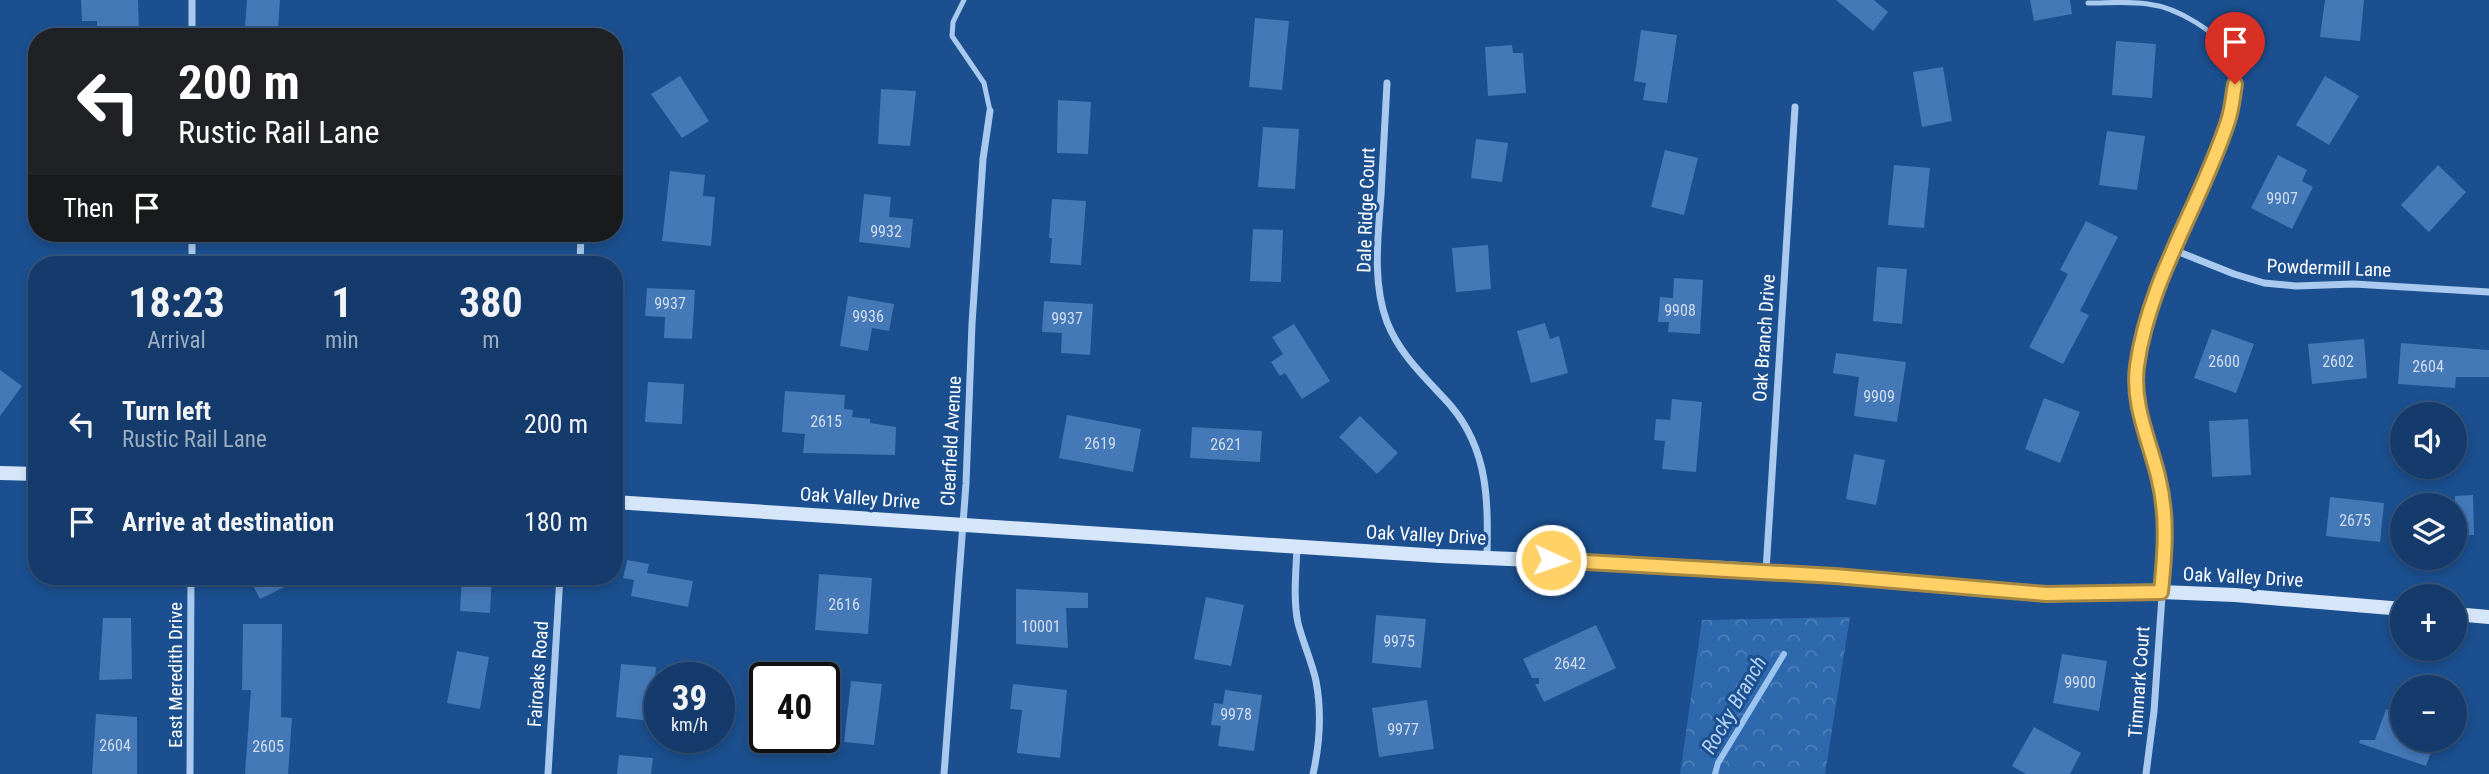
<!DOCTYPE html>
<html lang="en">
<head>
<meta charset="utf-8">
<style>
  body { margin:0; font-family:"Roboto Condensed",sans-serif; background:#214673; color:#f1f3f6; height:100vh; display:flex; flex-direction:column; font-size:26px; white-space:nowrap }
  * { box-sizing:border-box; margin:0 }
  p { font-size:23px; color:#9dadc1 }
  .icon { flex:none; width:38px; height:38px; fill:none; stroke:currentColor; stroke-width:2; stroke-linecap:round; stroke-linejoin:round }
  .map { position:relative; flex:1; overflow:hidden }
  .sheet { position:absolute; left:28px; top:256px; width:595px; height:329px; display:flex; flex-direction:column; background:#143b6b; border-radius:28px; box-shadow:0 4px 10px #0003,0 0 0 2px #33557e }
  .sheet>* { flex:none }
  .guide { position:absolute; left:28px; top:28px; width:595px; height:214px; border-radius:28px; box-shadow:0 4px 10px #0003,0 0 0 2px #33557e; background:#202124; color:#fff; overflow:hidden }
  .fabs { position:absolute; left:2390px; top:402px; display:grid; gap:14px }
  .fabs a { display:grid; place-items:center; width:77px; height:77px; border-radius:50%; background:#143b6b; box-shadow:0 4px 10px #0003,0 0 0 2px #33557e; font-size:35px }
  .speed { position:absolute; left:644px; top:662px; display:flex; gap:14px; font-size:35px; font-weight:700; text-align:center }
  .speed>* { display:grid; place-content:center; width:91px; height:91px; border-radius:50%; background:#143b6b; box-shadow:0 4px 10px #0003,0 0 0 2px #33557e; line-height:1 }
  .speed small { font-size:18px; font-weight:400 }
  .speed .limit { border:4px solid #111; border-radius:10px; background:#fff; color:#111 }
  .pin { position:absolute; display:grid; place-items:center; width:60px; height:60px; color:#fff; margin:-72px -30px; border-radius:50% 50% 50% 0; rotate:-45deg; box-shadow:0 0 7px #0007 }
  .pin .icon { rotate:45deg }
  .me { position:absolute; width:77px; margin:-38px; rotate:93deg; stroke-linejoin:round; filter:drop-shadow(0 0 5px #0008) }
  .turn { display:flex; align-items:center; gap:24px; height:147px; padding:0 35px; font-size:32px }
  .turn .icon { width:91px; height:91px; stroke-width:2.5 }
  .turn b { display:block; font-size:49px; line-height:60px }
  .then { display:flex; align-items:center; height:66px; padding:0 35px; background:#0003; gap:14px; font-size:26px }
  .eta { display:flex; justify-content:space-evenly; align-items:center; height:119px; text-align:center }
  .eta b { font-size:42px; font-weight:700; line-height:49px }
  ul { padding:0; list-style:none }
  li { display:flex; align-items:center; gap:21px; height:98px; padding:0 35px }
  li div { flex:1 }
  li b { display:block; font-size:26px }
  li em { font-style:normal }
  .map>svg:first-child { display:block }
</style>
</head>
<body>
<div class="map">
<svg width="2489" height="774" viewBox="0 0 2489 774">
  <defs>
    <pattern id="forest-crowns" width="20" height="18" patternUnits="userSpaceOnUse" patternTransform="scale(1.75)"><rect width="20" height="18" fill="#2e69ad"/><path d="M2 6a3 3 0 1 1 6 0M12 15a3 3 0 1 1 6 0" fill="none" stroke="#4d80b9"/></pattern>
  </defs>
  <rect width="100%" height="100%" fill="#1b4f8f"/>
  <path fill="url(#forest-crowns)" d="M1850 617 1825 774H1680L1702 620Z"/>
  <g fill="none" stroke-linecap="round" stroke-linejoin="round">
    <path stroke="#9cc4f0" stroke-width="6" d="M1715 774 1718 763 1784 654"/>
  </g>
  <path fill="#4478b7" d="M81 0H138L139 31 97 32V21H82Z
    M247 0H280L278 29 245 27Z
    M1836 0H1874L1888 12 1873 31Z
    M2030 0H2070L2072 14 2034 21Z
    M2325 0H2364L2360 41 2320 37Z
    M1255 18 1289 21 1282 90 1249 87Z
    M1641 30 1677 35 1667 103 1643 100 1646 83 1634 81Z
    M2116 41 2156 44 2152 98 2112 95Z
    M1512 45 1513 53H1523L1526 93 1488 96 1485 47Z
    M1943 67 1952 121 1922 127 1913 72Z
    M680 76 709 121 682 138 651 94Z
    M2325 76 2359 96 2329 145 2296 125Z
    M881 89 916 91 910 146 878 144Z
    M1058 100 1091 102 1088 154 1057 153Z
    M1263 127 1299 129 1295 189 1258 187Z
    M2107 131 2145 136 2137 190 2099 185Z
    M1476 139 1508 143 1502 182 1471 178Z
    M1665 150 1698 158 1684 215 1651 207Z
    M2278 155 2307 170 2302 181 2313 187 2292 229 2251 208Z
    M1894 165 1930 168 1924 228 1888 225Z
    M2438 165 2466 192 2429 232 2401 205Z
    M670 171 705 175 703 196 715 197 711 246 662 241Z
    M864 194 891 197 889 217 913 219 910 248 859 242Z
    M1052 199 1086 201 1081 265 1050 263 1052 238H1049Z
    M2086 221 2118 237 2080 311 2089 315 2063 364 2029 347 2068 274 2060 270Z
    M1253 229 1283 230 1281 282 1250 281Z
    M1488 245 1491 289 1456 292 1452 248Z
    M1877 267 1907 269 1902 324 1873 321Z
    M1674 278 1703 280 1700 334 1668 332 1669 322H1658L1660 297 1673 298Z
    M647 288 695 290 692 339 664 338 665 317 645 316Z
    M848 296 894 304 889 331 872 328 868 351 840 346Z
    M1044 301 1093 304 1090 355 1061 353 1062 333 1042 332Z
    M1545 323 1550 339 1559 336 1568 373 1531 383 1517 331Z
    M1294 324 1330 381 1302 399 1285 373 1280 376 1271 362 1283 354 1272 337Z
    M2212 329 2254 344 2236 393 2194 378Z
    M2364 339 2367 378 2312 384 2308 344Z
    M2401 343 2489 350V377H2456L2455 388 2398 384Z
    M1836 353 1906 362 1897 422 1854 416 1859 377 1833 373Z
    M0 370 22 386 0 416Z
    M648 382 684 384 682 424 645 422Z
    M785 391 845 395 844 409 853 410 852 417 870 419V423L896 427 895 455 803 453 805 434 782 432Z
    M2044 398 2080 412 2060 463 2025 449Z
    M1672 399 1702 402 1696 472 1662 469 1665 441 1654 440 1656 419 1670 420Z
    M1067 415 1141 429 1133 472 1059 458Z
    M1360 416 1398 453 1377 474 1339 437Z
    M2248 419 2251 475 2212 477 2209 421Z
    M1192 427 1262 431 1260 462 1190 458Z
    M1854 454 1885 460 1876 505 1846 499Z
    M2473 495 2474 535H2455V496Z
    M2330 497 2384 503 2380 542 2326 536Z
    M627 560 649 564 647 573 693 581 688 607 631 596 634 580 623 578Z
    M819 574 872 578 868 634 815 630Z
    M248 576H307L260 599Z
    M462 576H492L490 613 460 611Z
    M1016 589 1088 593V608H1066L1068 648 1016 644Z
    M1206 597 1244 605 1231 666 1194 659Z
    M1376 615 1426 619 1421 668 1372 663Z
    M103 618H131L132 679 99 680Z
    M243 624H282L281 717 292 718 288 774H245L251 690H242Z
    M1596 625 1616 668 1544 702 1535 684H1539V678H1532L1523 659Z
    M457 651 489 657 480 709 447 703Z
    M2062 654 2107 661 2099 711 2053 703Z
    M621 664 656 667 651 721 616 717Z
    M851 681 882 684 874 745 844 742Z
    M1013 684 1067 690 1060 758 1017 753 1022 710 1010 709Z
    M1225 690 1262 695 1254 751 1218 746 1221 726 1211 725 1214 703 1223 704Z
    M1427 700 1434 749 1379 757 1372 708Z
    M2386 709 2403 715V740H2435L2426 766 2359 743 2360 740H2375Z
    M96 714 137 717V774H92Z
    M2034 727 2081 753 2070 774H2026L2012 766Z
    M619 755 653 758 651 774H617Z"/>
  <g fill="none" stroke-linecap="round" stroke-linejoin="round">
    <path stroke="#a9c9ee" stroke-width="5" d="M964 0 953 22 952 36 984 83 990 111
      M2088 3C2108 3 2129 1 2148 4 2182 8 2213 33 2238 55"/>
    <path stroke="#a9c9ee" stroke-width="7" d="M192 37V0
      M1387 83C1385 121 1383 158 1381 195 1378 237 1372 282 1387 322 1401 357 1427 379 1451 406 1489 451 1488 502 1487 557
      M2174 250 2234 274 2264 283 2296 286 2354 284 2489 292
      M192 264V233
      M580 264 581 233
      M1297 547C1296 572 1293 599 1298 623 1303 643 1312 662 1316 681 1322 713 1320 743 1313 774
      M1766 571 1795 107
      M190 774 191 576
      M548 774 560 576
      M944 774 966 484 972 324 983 159 990 111
      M2146 774 2154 711 2166 539 2164 505 2158 475 2140 418 2136 394 2137 369 2142 336 2152 303 2229 120 2238 55"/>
    <path stroke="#d6e6fa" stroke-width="14" d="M0 473 37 474
      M614 502 1440 556 1725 568 1881 579 1980 590 2046 594 2161 592 2235 595 2403 609
      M2455 614 2489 617"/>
  </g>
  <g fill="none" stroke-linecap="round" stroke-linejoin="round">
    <g stroke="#a68842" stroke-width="18">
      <path id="route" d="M1551 560 1835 576 2046 594 2161 592C2165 552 2168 515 2158 476 2149 439 2132 405 2137 366 2149 279 2201 204 2228 121 2232 109 2233 96 2235 84"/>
    </g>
    <use href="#route" stroke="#ffd166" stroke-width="12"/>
  </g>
  <g text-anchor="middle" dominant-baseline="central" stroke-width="6" stroke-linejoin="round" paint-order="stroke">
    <g font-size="16" fill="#d0dded">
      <text x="2282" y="198">9907</text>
      <text x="886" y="231">9932</text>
      <text x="670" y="303">9937</text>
      <text x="1680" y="310">9908</text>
      <text x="868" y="316">9936</text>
      <text x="1067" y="318">9937</text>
      <text x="2224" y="361">2600</text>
      <text x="2338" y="361">2602</text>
      <text x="2428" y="366">2604</text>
      <text x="1879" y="396">9909</text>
      <text x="826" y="421">2615</text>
      <text x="1100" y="443">2619</text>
      <text x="1226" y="444">2621</text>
      <text x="2355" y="520">2675</text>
      <text x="844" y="604">2616</text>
      <text x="1041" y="626">10001</text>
      <text x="1399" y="641">9975</text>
      <text x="1570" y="663">2642</text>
      <text x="2080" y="682">9900</text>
      <text x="1236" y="714">9978</text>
      <text x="1403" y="729">9977</text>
      <text x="115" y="745">2604</text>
      <text x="268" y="746">2605</text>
    </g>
    <g font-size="19" fill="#fff" stroke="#1b4f8f">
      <text transform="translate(1366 210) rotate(-88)">Dale Ridge Court</text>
      <text transform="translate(2329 268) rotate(2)">Powdermill Lane</text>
      <text transform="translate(1764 338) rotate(-86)">Oak Branch Drive</text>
      <text transform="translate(951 441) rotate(-87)">Clearfield Avenue</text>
      <text transform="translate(860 498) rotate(4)">Oak Valley Drive</text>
      <text transform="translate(1426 535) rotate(3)">Oak Valley Drive</text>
      <text transform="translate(2243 577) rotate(3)">Oak Valley Drive</text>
      <text transform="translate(538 674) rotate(-86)">Fairoaks Road</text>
      <text transform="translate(175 675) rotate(-90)">East Meredith Drive</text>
      <text transform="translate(2139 682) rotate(-86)">Timmark Court</text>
    </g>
    <g font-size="21" font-style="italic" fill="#b5d3f5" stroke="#1b4f8f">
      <text transform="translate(1734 705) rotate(-60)">Rocky Branch</text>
    </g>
  </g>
</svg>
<div class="fabs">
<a><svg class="icon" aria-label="sound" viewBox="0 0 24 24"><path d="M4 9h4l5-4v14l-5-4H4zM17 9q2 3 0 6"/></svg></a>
<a><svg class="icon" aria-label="layers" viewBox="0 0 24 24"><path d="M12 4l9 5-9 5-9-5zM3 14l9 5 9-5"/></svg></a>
<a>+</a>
<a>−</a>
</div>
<div class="speed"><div>39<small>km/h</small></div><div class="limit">40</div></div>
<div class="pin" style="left:2235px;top:84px;background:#d93025"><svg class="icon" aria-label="arrive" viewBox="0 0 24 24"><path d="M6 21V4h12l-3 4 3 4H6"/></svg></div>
<svg class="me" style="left:1551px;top:560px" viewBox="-20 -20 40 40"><circle r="17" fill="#ffd166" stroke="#fff" stroke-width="3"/><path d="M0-11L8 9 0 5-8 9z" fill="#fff"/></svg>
<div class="guide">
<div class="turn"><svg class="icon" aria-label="left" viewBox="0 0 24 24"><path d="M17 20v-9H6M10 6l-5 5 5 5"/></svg><div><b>200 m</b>Rustic Rail Lane</div></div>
<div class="then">Then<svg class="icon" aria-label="arrive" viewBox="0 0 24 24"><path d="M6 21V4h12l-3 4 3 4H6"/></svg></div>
</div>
<section class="sheet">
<div class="eta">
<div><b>18:23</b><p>Arrival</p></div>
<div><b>1</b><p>min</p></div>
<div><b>380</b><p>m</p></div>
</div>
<ul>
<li><svg class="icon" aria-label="left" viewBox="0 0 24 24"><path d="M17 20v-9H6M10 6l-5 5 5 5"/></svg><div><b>Turn left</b><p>Rustic Rail Lane</p></div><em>200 m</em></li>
<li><svg class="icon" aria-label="arrive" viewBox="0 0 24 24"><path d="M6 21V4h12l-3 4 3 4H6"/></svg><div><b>Arrive at destination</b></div><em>180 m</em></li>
</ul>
</section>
</div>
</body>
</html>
